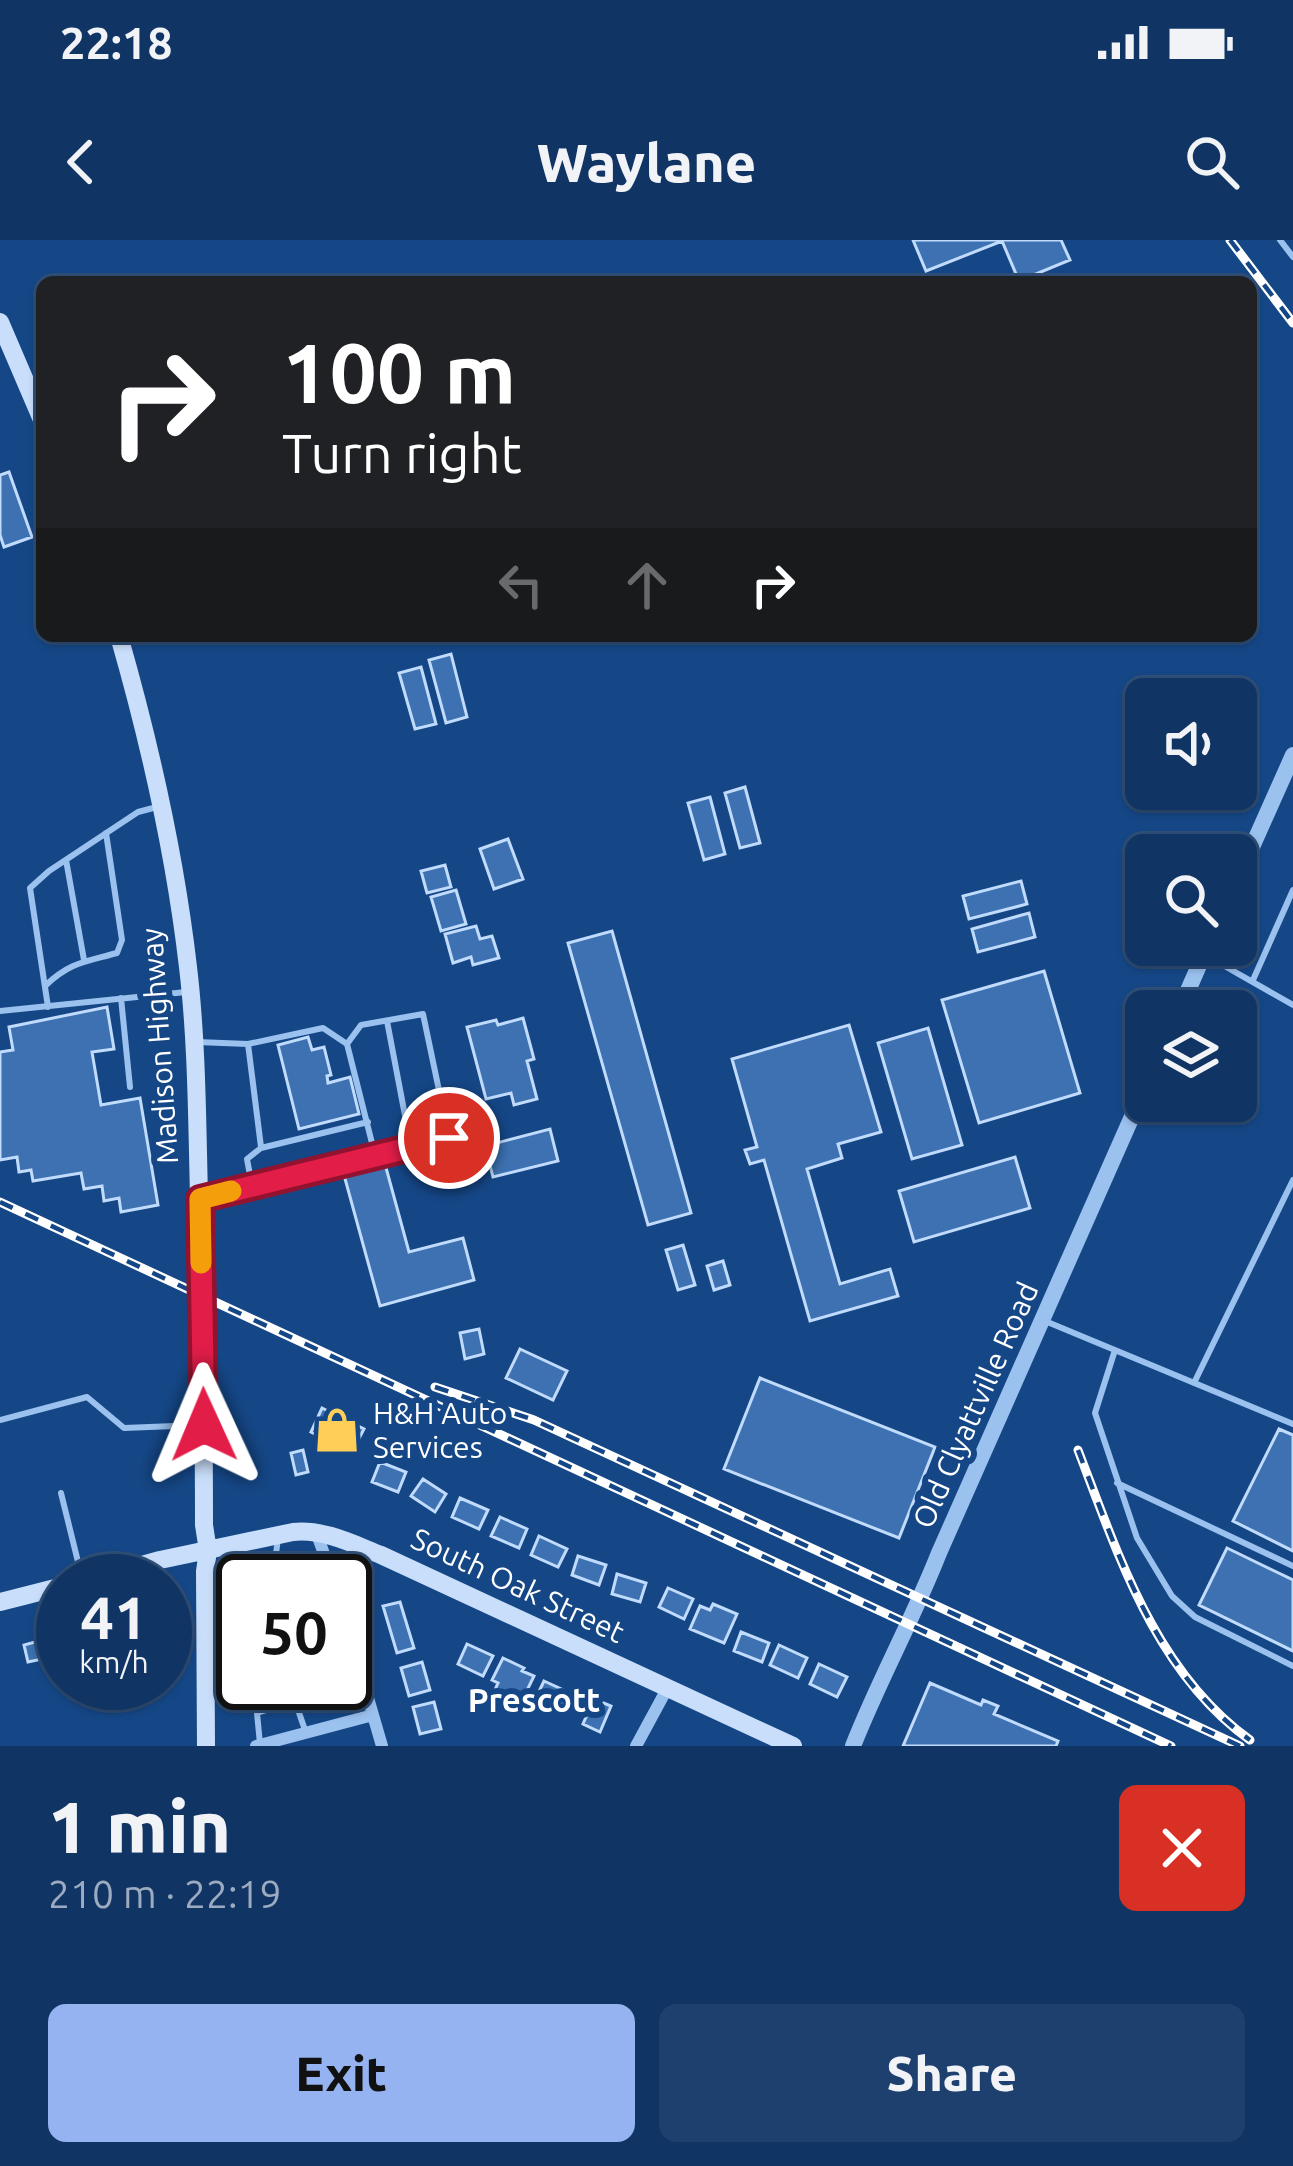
<!DOCTYPE html>
<html lang="en">
<head>
<meta charset="utf-8">
<style>
  body { margin:0; font-family:Ubuntu,sans-serif; background:#1e406e; color:#f1f3f6; height:100vh; display:flex; flex-direction:column; font-size:45px; white-space:nowrap }
  * { box-sizing:border-box; margin:0 }
  p { font-size:39px; color:#9cabbf }
  .icon { flex:none; width:66px; height:66px; fill:none; stroke:currentColor; stroke-width:2; stroke-linecap:round; stroke-linejoin:round }
  .map { position:relative; height:1506px; overflow:hidden }
  .panel { display:flex; flex-direction:column; background:#103565; flex:1 }
  .panel>* { flex:none }
  .banner { position:absolute; left:36px; top:36px; width:1221px; height:366px; border-radius:18px; box-shadow:0 3px 9px #0004,0 0 0 3px #305079; background:#202124; color:#fff; overflow:hidden }
  .fabs { position:absolute; left:1125px; top:438px; display:grid; gap:24px }
  .fabs a { display:grid; place-items:center; width:132px; height:132px; border-radius:18px; background:#103565; box-shadow:0 3px 9px #0004,0 0 0 3px #305079; font-size:60px }
  .speed { position:absolute; left:36px; top:1314px; display:flex; gap:24px; font-size:60px; font-weight:700; text-align:center }
  .speed>* { display:grid; place-content:center; width:156px; height:156px; border-radius:50%; background:#103565; box-shadow:0 3px 9px #0004,0 0 0 3px #305079; line-height:1 }
  .speed small { font-size:30px; font-weight:400 }
  .speed .limit { border:6px solid #111; border-radius:18px; background:#fff; color:#111 }
  .pin { position:absolute; display:grid; place-items:center; width:102px; height:102px; color:#fff; margin:-51px; border:6px solid #fff; border-radius:50%; box-shadow:0 3px 12px #0007 }
  .me { position:absolute; width:132px; margin:-66px; rotate:359deg; stroke-linejoin:round; filter:drop-shadow(0 0 9px #0008) }
  .turn { display:flex; align-items:center; gap:42px; height:252px; padding:0 48px; font-size:54px }
  .turn .icon { width:156px; height:156px; stroke-width:2.5 }
  .turn b { display:block; font-size:84px; line-height:102px }
  .lanes { display:flex; align-items:center; height:114px; padding:0 48px; background:#0003; justify-content:center; gap:60px; direction:ltr }
  .lanes .off { opacity:.35 }
  .round { display:grid; place-items:center; flex:none; width:126px; height:126px; border-radius:18px; background:#1e406e }
  .head { display:flex; align-items:center; justify-content:space-between; height:204px; padding:0 48px }
  h1 { font-size:72px; font-weight:800; line-height:90px }
  .cta { display:flex; gap:24px; margin-top:auto; padding:24px 48px }
  .cta a { flex:1; height:138px; border-radius:18px; background:#95b2f1; color:#111; font-size:48px; font-weight:800; line-height:138px; text-align:center }
  .cta a+a { background:#1e406e; color:#f1f3f6 }
  .status { display:flex; justify-content:space-between; align-items:center; height:84px; padding:0 60px; background:#103565; direction:ltr }
  .status svg { height:33px; fill:currentColor }
  header { display:flex; justify-content:space-between; align-items:center; height:156px; padding:0 48px; background:#103565; font-size:54px; font-weight:800 }
  .map>svg:first-child { display:block }
</style>
</head>
<body>
<div class="status"><b>22:18</b><svg viewBox="0 0 49 12"><path d="M0 12V9h3v3zM5 12V6h3v6zM10 12V3h3v9zM15 12V0h3v12zM26 1h20v11H26zM47 4h2v5h-2z"/></svg></div>
<header><svg class="icon" aria-label="back" viewBox="0 0 24 24"><path d="M15 5l-7 7 7 7"/></svg>Waylane<svg class="icon" aria-label="search" viewBox="0 0 24 24"><circle cx="10" cy="10" r="6"/><path d="M15 15l6 6"/></svg></header>
<div class="map">
<svg width="1293" height="1506" viewBox="0 0 1293 1506">
  <rect width="100%" height="100%" fill="#154787"/>
  <path fill="#3d71b1" stroke="#c0dbfb" stroke-width="3" d="M913 0H1061L1070 20 1019 41 1002 1 926 31Z
    M9 232 32 297 4 307 0 295V235Z
    M451 414 467 477 446 483 429 420Z
    M421 427 436 484 415 489 399 433Z
    M745 547 760 603 740 608 725 553Z
    M710 557 725 614 704 620 688 563Z
    M508 599 523 639 494 649 480 609Z
    M445 625 451 647 427 653 421 631Z
    M1021 641 1027 664 969 679 963 656Z
    M456 650 466 684 441 691 431 657Z
    M1029 673 1035 697 978 712 972 689Z
    M476 686 480 699 492 696 499 718 473 725 471 717 453 723 445 694Z
    M612 691 691 973 648 985 568 703Z
    M1044 731 1080 853 979 883 942 760Z
    M107 767 114 809 92 812 101 865 140 858 158 965 121 972 119 958 104 961 102 946 84 949 81 933 33 941 31 930 19 932 17 917 0 920V812L13 810 9 787Z
    M523 778 534 819 527 821 537 859 514 865 511 853 486 859 467 787 496 780 498 785Z
    M849 785 881 892 838 904 842 918 807 929 840 1044 890 1029 898 1056 810 1081 764 920 750 924 745 910 757 907 732 819Z
    M928 788 962 905 912 919 878 803Z
    M308 797 312 810 324 807 331 835 327 836 328 843 350 837 359 874 299 889 278 805Z
    M550 889 558 921 493 937 485 906Z
    M1015 917 1030 968 914 1002 899 951Z
    M385 924 409 1012 463 998 474 1040 380 1066 344 935Z
    M683 1005 695 1045 678 1050 666 1010Z
    M723 1021 730 1045 714 1050 707 1026Z
    M479 1089 484 1114 465 1119 460 1093Z
    M520 1109 567 1131 553 1160 506 1138Z
    M760 1138 935 1207 899 1298 724 1229Z
    M322 1168 364 1189 352 1212 311 1192Z
    M1279 1189 1293 1195V1311L1233 1281Z
    M303 1210 308 1232 296 1235 291 1213Z
    M380 1222 406 1232 398 1252 372 1242Z
    M423 1239 446 1254 435 1272 411 1256Z
    M460 1258 488 1270 479 1289 452 1277Z
    M500 1277 527 1289 519 1308 491 1296Z
    M539 1296 567 1309 558 1327 531 1315Z
    M1227 1308 1293 1340V1411L1199 1365Z
    M578 1316 606 1325 599 1345 572 1335Z
    M617 1334 646 1343 640 1362 612 1354Z
    M668 1348 693 1359 684 1379 659 1367Z
    M400 1362 414 1408 397 1413 383 1366Z
    M713 1364 737 1374 724 1403 690 1389 700 1366 710 1370Z
    M741 1392 769 1403 762 1422 734 1411Z
    M49 1398 55 1422 44 1425 42 1419 28 1422 24 1405Z
    M467 1404 493 1416 483 1436 458 1424Z
    M779 1405 807 1418 798 1438 770 1425Z
    M503 1418 524 1428 522 1431 534 1436 519 1467 493 1454 498 1443 492 1440Z
    M422 1422 430 1450 409 1456 401 1428Z
    M819 1424 847 1437 837 1457 810 1444Z
    M544 1441 570 1453 561 1472 535 1460Z
    M930 1443 981 1465 983 1460 998 1466 994 1474 1058 1501 1056 1506H903Z
    M594 1459 611 1466 600 1492 583 1484Z
    M434 1462 441 1489 420 1494 413 1467Z"/>
  <g fill="none" stroke-linecap="round" stroke-linejoin="round">
    <path stroke="#9bc1ee" stroke-width="6" d="M1280 0 1293 17
      M66 620 84 720
      M1207 716 1293 765
      M1253 740 1293 650
      M45 746C70 722 85 722 117 713L122 700 106 593
      M121 758 130 847
      M48 767 30 648 49 631 138 572 157 567
      M0 771 186 752
      M387 781 411 907
      M197 802 248 804 323 788 347 804 375 915
      M248 804 261 907
      M252 946 247 919 261 908 368 882
      M204 958 449 898 423 774 361 785 347 804
      M1045 1081 1293 1184
      M1115 1110 1095 1173 1137 1298 1172 1356 1195 1377 1293 1426
      M1194 1143 1293 940
      M0 1180 87 1157 124 1188 200 1185
      M1117 1243 1293 1326
      M61 1253 82 1338
      M273 1341 278 1297
      M241 1379 243 1396
      M211 1381 243 1379
      M211 1438H243
      M249 1443 257 1473
      M289 1443 295 1461
      M260 1504 257 1473 295 1461 306 1493"/>
    <path stroke="#9bc1ee" stroke-width="12" d="M316 1292 334 1341
      M345 1379 382 1506
      M256 1506 373 1475
      M636 1506 668 1447"/>
    <path stroke="#9bc1ee" stroke-width="16" d="M1236 643 1293 515
      M1179 771 1208 705
      M853 1506C879 1440 913 1379 939 1313L1146 845"/>
    <path stroke="#c8defa" stroke-width="18" d="M0 82 42 180
      M119 396C150 504 175 615 188 727 197 803 197 880 199 956 202 1065 204 1175 204 1285L208 1311 205 1331 206 1506
      M84 1341 160 1320 293 1292C325 1289 353 1304 381 1315L793 1506
      M0 1362 63 1346"/>
    <g stroke="#fff" stroke-width="9">
      <path id="rail" d="M1230 0 1293 83
        M0 962 1171 1506
        M435 1147 534 1180 1240 1506
        M1078 1210C1118 1314 1155 1432 1250 1500"/>
    </g>
    <use href="#rail" stroke="#154787" stroke-width="4.5" stroke-dasharray="14" stroke-linecap="butt"/>
  </g>
  <g fill="none" stroke-linecap="round" stroke-linejoin="round">
    <g stroke="#92132f" stroke-width="30">
      <path id="route" d="M204 1185 200 959 449 898"/>
    </g>
    <use href="#route" stroke="#e11d48" stroke-width="21"/>
    <path stroke="#f59e0b" stroke-width="21" d="M201 1023 200 959 231 951"/>
  </g>
  <defs>
    <g id="shop-bare" transform="scale(3.6)"><path d="M-5-2.5h2.3a2.7 3.5 0 0 1 5.4 0H5L5.5 6h-11ZM-1.5-2.5h3a1.5 2.3 0 0 0-3 0Z" fill="#ffce58" stroke="#154787" stroke-width="2.5" paint-order="stroke"/></g>
  </defs>
  <g fill-rule="evenodd">
    <use href="#shop-bare" x="337" y="1190"/>
  </g>
  <g text-anchor="middle" dominant-baseline="central" stroke-width="12" stroke-linejoin="round" paint-order="stroke">
    <g font-size="30" fill="#fff" stroke="#154787">
      <text transform="translate(159 806) rotate(-94)">Madison Highway</text>
      <text transform="translate(975 1165) rotate(-66)">Old Clyattville Road</text>
      <text transform="translate(518 1345) rotate(25)">South Oak Street</text>
    </g>
    <g font-size="30" fill="#fff" stroke="#154787" text-anchor="start">
      <text x="373" y="1173">H&amp;H Auto<tspan x="373" dy="34">Services</tspan></text>
    </g>
    <g font-size="33" font-weight="bold" fill="#fff" stroke="#154787">
      <text x="534" y="1459">Prescott</text>
    </g>
  </g>
</svg>
<div class="fabs">
<a><svg class="icon" aria-label="sound" viewBox="0 0 24 24"><path d="M4 9h4l5-4v14l-5-4H4zM17 9q2 3 0 6"/></svg></a>
<a><svg class="icon" aria-label="search" viewBox="0 0 24 24"><circle cx="10" cy="10" r="6"/><path d="M15 15l6 6"/></svg></a>
<a><svg class="icon" aria-label="layers" viewBox="0 0 24 24"><path d="M12 4l9 5-9 5-9-5zM3 14l9 5 9-5"/></svg></a>
</div>
<div class="speed"><div>41<small>km/h</small></div><div class="limit">50</div></div>
<div class="pin" style="left:449px;top:898px;background:#d93025"><svg class="icon" aria-label="arrive" viewBox="0 0 24 24"><path d="M6 21V4h12l-3 4 3 4H6"/></svg></div>
<svg class="me" style="left:204px;top:1185px" viewBox="-20 -20 40 40"><path d="M0-17L14 15 0 8-14 15z" fill="#e11d48" stroke="#fff" stroke-width="4"/></svg>
<div class="banner">
<div class="turn"><svg class="icon" aria-label="right" viewBox="0 0 24 24"><path d="M7 20v-9h11M14 6l5 5-5 5"/></svg><div><b>100 m</b>Turn right</div></div>
<div class="lanes"><svg class="icon off" aria-label="left" viewBox="0 0 24 24"><path d="M17 20v-9H6M10 6l-5 5 5 5"/></svg><svg class="icon off" aria-label="ahead" viewBox="0 0 24 24"><path d="M12 20V5M6 11l6-6 6 6"/></svg><svg class="icon" aria-label="right" viewBox="0 0 24 24"><path d="M7 20v-9h11M14 6l5 5-5 5"/></svg></div>
</div>
</div>
<section class="panel">
<div class="head"><div><h1>1 min</h1><p>210 m · 22:19</p></div><a class="round" style="background:#d93025;color:#fff"><svg class="icon" aria-label="close" viewBox="0 0 24 24"><path d="M6 6l12 12M18 6L6 18"/></svg></a></div>
<div class="cta"><a>Exit</a><a>Share</a></div>
</section>
</body>
</html>
